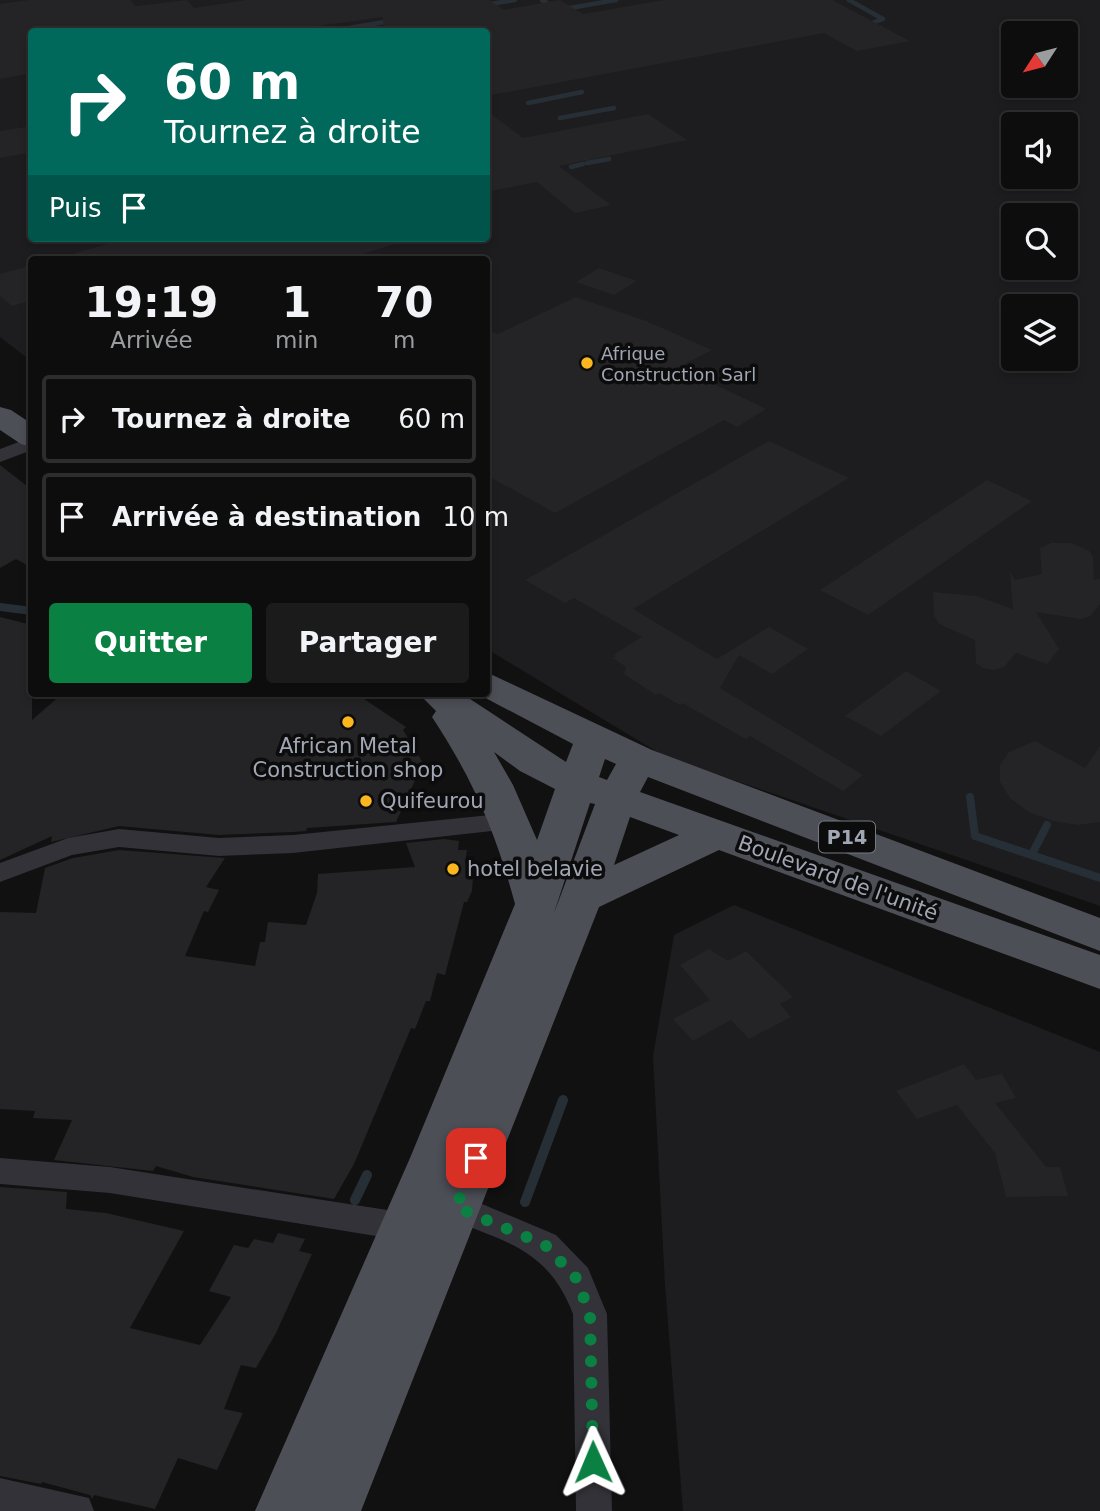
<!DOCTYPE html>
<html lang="fr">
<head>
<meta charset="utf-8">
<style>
  body { margin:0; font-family:"DejaVu Sans",sans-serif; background:#1b1b1c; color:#f1f3f6; height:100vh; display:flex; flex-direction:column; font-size:26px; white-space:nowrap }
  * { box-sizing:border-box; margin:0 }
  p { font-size:23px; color:#9a9c9e }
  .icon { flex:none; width:38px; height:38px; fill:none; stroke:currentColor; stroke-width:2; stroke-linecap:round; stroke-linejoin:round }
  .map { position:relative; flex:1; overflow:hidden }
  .details { position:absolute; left:28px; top:256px; width:462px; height:441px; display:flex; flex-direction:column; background:#0d0d0e; border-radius:7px; box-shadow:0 4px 10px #0003,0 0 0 2px #2d2d2e }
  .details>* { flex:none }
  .banner { position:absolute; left:28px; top:28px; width:462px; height:214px; border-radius:7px; box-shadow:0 4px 10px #0003,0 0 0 2px #2d2d2e; background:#00695c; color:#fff; overflow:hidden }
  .needle { width:46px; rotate:234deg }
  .tools { position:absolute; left:1001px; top:21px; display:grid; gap:14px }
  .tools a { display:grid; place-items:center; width:77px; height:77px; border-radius:7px; background:#0d0d0e; box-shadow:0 4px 10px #0003,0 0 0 2px #2d2d2e; font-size:35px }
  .pin { position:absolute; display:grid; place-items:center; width:60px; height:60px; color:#fff; margin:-30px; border-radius:14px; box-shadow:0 4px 10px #0006 }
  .me { position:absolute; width:77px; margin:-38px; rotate:359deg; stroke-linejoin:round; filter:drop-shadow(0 0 5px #0008) }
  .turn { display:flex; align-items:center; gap:24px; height:147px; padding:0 21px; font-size:32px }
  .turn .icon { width:91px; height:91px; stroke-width:2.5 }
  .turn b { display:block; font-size:49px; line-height:60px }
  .then { display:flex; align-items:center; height:66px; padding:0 21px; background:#0003; gap:14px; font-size:26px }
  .eta { display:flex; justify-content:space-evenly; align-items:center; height:119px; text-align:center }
  .eta b { font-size:42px; font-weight:600; line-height:49px }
  .button { display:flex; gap:14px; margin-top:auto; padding:14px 21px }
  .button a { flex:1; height:80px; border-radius:7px; background:#0b8043; color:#fff; font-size:28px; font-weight:600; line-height:80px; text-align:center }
  .button a+a { background:#1b1b1c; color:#f1f3f6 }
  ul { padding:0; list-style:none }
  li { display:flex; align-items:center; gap:21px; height:88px; margin:0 14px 10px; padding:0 7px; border:4px solid #2d2d2e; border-radius:7px }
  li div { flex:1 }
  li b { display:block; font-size:26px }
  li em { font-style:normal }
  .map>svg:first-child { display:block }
</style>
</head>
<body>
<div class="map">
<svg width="1100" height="1511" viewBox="0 0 1100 1511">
  <rect width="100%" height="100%" fill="#111112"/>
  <path fill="#1d1d1f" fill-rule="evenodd" d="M0 0H1100V906L664 756 487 649 486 259H32L31 361 0 337ZM32 32H486V238H32ZM1013 33H1066V86H1013ZM1013 124H1066V177H1013ZM1013 215H1066V268H1013ZM1013 306H1066V359H1013Z
    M734 905 1100 1052V1511H683L665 1285 653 1056 674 935Z"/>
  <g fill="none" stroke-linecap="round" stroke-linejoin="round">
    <path stroke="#272f36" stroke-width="4.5" d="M542 0 555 8
      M849 0 883 19 867 25
      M484 5 515 0
      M564 9 616 0
      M325 32 391 21
      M528 103 582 92
      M560 118 614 108
      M587 163 609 159
      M571 167 583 164"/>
    <path stroke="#272f36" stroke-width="8" d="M0 607 32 611
      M970 797 975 836 1100 878
      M1032 854 1047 825"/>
    <path stroke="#272f36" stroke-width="10" d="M355 1200 367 1175
      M525 1202 563 1100"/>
  </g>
  <path fill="#242426" d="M29 0H130L136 6 187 0 194 8 247 0H489L504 10 560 0 583 14 664 0H832L910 41 857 51 824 33 486 96V32H384L383 17 275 32H32V73L0 79V4Z
    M486 110 523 138 648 114 687 140 559 166 611 205 575 213 537 182 486 192Z
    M32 126V152L0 158V131Z
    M128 238H397L398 243 347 259H76V253Z
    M32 265V300L12 306 0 296V274Z
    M599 268 637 281 614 295 576 282Z
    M576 297 646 321 712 350 679 367 766 409 737 427 724 420 555 513 486 475V329L498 334Z
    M769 441 849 478 633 609 717 659 769 627 808 649 772 674 739 655 720 688 863 775 843 791 750 736 746 739 682 703 680 705 659 693 656 695 624 674 626 667 613 658 616 656 613 655 642 637 574 598 565 603 525 580Z
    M0 465 32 490V568L16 559 0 568Z
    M987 480 1032 501 868 615 820 590Z
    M1051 543H1071L1089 551 1093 557 1094 580 1100 579V604L1090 616 1081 619 1036 612 1059 649 1047 664 1016 653 1004 667 994 670 983 668 976 663 975 640 939 624 934 616 933 592 976 596 1013 609 1010 571 1015 580 1042 574 1040 548Z
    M0 617 32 625V720L63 693H355L406 727 403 730 423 763 396 822 307 828 306 831 293 832 219 835 119 826 51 842 52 836 0 860Z
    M906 671 941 691 881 736 845 716Z
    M1035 741 1085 768 1100 746V822L1078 825 1053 821 1029 812 1010 798 1000 782V765L1009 752Z
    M444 839 459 841 458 850H467L465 863 474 864 472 891 467 902H464L445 975 437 973 430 1001H426L415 1029 411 1028 354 1164 334 1199 193 1177 156 1166 153 1171 54 1160 72 1120 33 1118 35 1111 0 1109V912L36 913 45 868 73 858 119 850 225 858 206 887 219 890 208 912 204 911 185 956 255 966 260 942H265L268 922 306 925 317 893 318 874 415 867 406 843Z
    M709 949 728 961 746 951 793 997 780 1004 791 1017 749 1039 731 1020 693 1041 673 1019 710 1000 680 965Z
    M964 1064 976 1080 1002 1074 1016 1098 995 1103 1046 1167H1060L1068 1196 1006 1197 995 1153 957 1105 917 1119 896 1091Z
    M0 1187 67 1192 66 1209 106 1213 184 1231 130 1328 200 1345 231 1297 209 1291 234 1245 248 1248 254 1239 273 1243 278 1233 305 1239 299 1251 312 1254 276 1333 256 1368 241 1365 224 1409 243 1413 217 1470 178 1458 155 1509 94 1495 92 1499 90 1495 42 1482 41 1484 0 1476Z"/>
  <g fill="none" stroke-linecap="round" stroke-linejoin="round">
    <path fill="#323238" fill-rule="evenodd" d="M32 437V450L0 462V449Z
      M511 813 520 816 524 822 520 828 293 853 219 856 119 847 72 855 0 882V863L68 838 119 829 219 838 293 835Z
      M0 1158 110 1167 413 1214 424 1218 429 1228 424 1238 413 1242 110 1193 0 1184Z
      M456 1193 556 1235 588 1268 607 1314 612 1511H576L573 1314C548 1248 504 1242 445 1217L440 1207 445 1197Z
      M0 1478 89 1498 94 1511H0Z"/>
    <path fill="#4d4f57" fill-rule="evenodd" d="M0 407 11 410 32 424V447L21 444 0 430Z
      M486 672 652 750 1100 918V951L648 777 640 792 1100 955V989L719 850 599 907 361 1511H255L410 1158 515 904C496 833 473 779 432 717L436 711 418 693H461L566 762 573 744 476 693H486ZM494 752 520 771 555 789 537 840 513 785ZM605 759 616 764 607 780 599 777ZM590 803 595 804 554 913ZM630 817 679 835 614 865Z"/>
  </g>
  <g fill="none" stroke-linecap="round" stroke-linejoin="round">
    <path stroke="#0b8043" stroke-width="12" stroke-dasharray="0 21.6" d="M476 1158 456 1207 545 1245 576 1278 590 1314 593 1462"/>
  </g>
  <g fill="#fcb71f" stroke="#0c0c0d" stroke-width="2.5">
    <circle cx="587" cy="363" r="7"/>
    <circle cx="348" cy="722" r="7"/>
    <circle cx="366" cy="801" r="7"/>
    <circle cx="453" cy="869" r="7"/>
  </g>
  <g text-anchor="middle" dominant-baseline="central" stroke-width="7" stroke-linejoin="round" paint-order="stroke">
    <g font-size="18" fill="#a1a6b4" stroke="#0c0c0d" text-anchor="start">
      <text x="601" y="353">Afrique<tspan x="601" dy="21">Construction Sarl</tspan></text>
    </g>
    <rect fill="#0c0c0d" stroke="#747882" stroke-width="2" x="819" y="821.5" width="56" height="31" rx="5"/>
    <g font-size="19" font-weight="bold" fill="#a1a6b4">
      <text x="847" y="837">P14</text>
    </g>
    <g font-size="21" fill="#a1a6b4" stroke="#0c0c0d" text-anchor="start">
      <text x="348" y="746" text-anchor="middle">African Metal<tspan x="348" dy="24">Construction shop</tspan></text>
      <text x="380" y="801">Quifeurou</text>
      <text x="467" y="869">hotel belavie</text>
    </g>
    <g font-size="21" fill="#a1a6b4" stroke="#0c0c0d">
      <text transform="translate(838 878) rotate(20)">Boulevard de l'unité</text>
    </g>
  </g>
</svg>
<div class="tools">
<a><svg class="needle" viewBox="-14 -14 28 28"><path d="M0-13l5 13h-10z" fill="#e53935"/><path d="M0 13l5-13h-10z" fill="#9a9c9e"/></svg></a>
<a><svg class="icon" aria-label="sound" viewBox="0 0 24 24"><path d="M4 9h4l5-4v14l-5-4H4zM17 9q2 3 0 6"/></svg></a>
<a><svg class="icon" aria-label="search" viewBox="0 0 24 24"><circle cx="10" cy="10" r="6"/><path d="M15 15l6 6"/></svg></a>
<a><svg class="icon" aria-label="layers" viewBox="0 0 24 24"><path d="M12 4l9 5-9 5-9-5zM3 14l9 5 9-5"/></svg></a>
</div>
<div class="pin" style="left:476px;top:1158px;background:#d93025"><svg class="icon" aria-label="arrive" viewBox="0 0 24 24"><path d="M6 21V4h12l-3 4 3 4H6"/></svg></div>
<svg class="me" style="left:593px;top:1462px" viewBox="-20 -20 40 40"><path d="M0-17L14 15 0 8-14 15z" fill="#0b8043" stroke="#fff" stroke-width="4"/></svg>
<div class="banner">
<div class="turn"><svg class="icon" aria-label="right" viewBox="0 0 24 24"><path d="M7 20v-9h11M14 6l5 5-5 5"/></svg><div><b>60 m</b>Tournez à droite</div></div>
<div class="then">Puis<svg class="icon" aria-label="arrive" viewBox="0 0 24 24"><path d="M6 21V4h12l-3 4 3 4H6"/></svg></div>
</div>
<section class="details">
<div class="eta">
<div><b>19:19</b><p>Arrivée</p></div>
<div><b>1</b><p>min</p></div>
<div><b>70</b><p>m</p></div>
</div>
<ul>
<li><svg class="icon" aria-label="right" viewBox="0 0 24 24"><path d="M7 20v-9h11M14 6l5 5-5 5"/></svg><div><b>Tournez à droite</b></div><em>60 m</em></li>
<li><svg class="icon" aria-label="arrive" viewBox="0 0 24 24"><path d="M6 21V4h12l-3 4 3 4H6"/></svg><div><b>Arrivée à destination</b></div><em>10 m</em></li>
</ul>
<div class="button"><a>Quitter</a><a>Partager</a></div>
</section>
</div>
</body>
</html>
